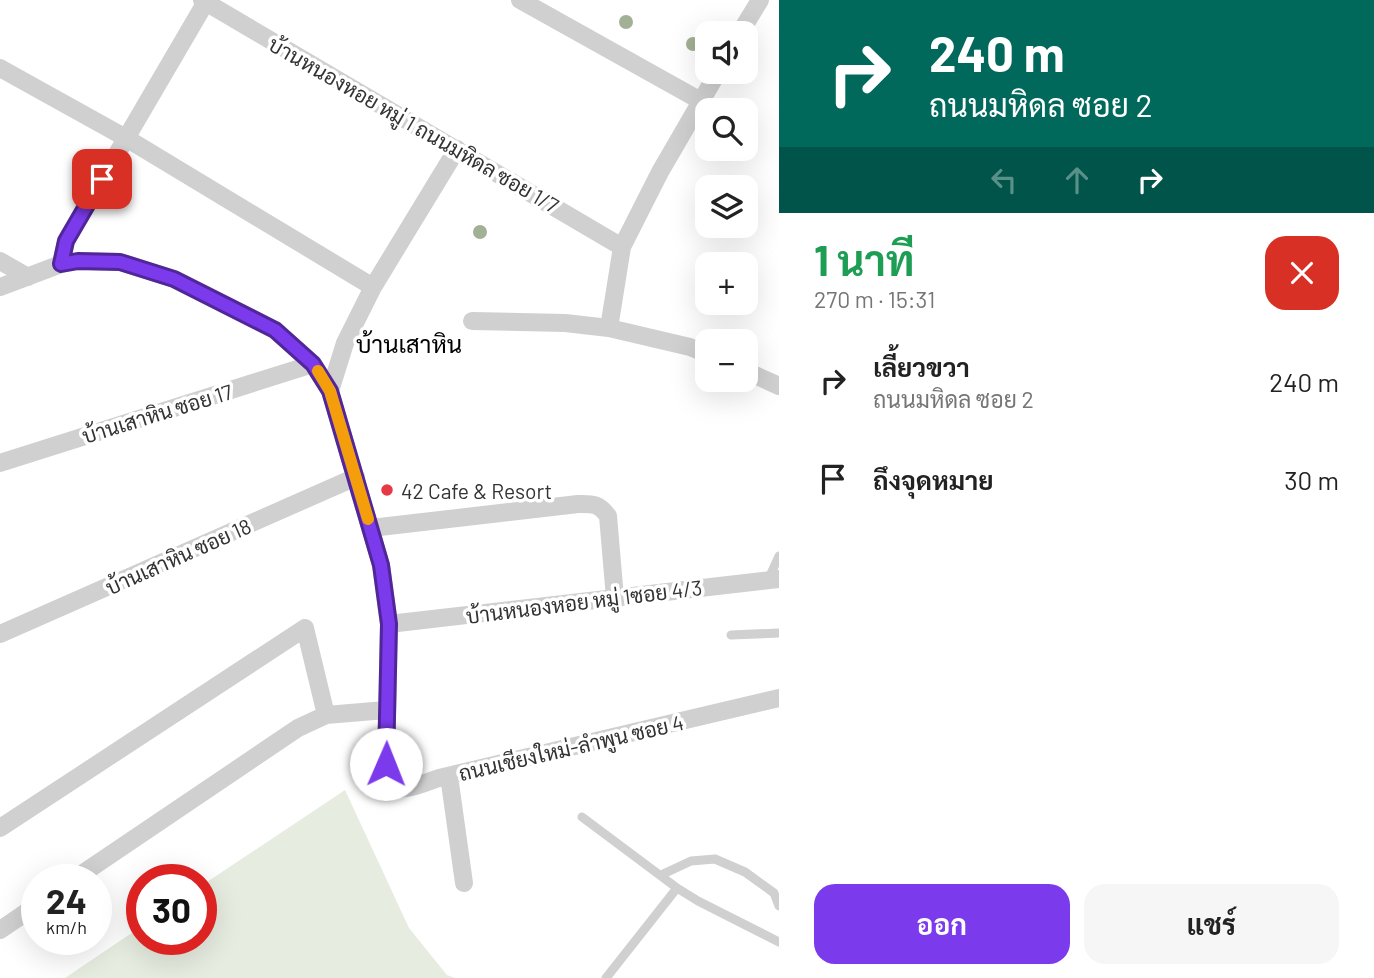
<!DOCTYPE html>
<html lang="th">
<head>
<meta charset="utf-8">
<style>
  body { margin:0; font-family:Barlow,Sarabun,sans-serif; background:#f6f6f6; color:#222; height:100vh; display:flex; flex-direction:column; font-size:26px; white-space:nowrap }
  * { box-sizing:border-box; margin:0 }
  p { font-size:23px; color:#767676 }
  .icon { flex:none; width:38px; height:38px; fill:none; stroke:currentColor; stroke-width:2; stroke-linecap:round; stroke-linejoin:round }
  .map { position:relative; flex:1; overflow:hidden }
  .panel { display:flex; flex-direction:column; background:#fff; width:595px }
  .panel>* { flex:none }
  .hud { background:#00695c; color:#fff; overflow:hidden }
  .fabs { position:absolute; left:695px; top:21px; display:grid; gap:14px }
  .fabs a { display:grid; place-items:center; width:63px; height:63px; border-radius:14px; background:#fff; box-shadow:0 7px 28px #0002; font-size:35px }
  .speed { position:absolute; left:21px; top:864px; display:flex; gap:14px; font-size:35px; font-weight:700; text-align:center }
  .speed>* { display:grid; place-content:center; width:91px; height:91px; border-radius:50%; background:#fff; box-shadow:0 7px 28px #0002; line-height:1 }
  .speed small { font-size:18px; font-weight:400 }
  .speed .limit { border:10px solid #d22; background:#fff; color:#111 }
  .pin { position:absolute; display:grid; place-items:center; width:60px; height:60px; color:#fff; margin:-30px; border-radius:14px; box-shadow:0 4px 10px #0006 }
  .me { position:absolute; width:77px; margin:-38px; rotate:1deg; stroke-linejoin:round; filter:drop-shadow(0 0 5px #0008) }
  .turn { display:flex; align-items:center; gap:24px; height:147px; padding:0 35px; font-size:32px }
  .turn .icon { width:91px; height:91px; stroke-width:2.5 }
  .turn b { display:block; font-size:49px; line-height:60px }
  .lanes { display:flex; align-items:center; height:66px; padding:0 35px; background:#0003; justify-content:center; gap:35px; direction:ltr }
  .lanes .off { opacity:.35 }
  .round { display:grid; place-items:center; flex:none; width:74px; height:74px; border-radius:21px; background:#f6f6f6 }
  .head { display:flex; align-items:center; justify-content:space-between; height:119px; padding:0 35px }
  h1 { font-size:42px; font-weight:700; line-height:52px; color:#1e9e55 }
  .action { display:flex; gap:14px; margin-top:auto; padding:14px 35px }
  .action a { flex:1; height:80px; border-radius:21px; background:#7c3aed; color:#fff; font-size:28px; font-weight:700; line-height:80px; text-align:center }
  .action a+a { background:#f6f6f6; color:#222 }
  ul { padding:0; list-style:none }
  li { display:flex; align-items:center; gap:21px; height:98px; padding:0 35px }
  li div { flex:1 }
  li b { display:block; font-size:26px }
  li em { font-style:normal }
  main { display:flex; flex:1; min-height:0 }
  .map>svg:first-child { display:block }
</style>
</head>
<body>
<main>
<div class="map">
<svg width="779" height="978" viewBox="0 0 779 978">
  <rect width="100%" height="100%" fill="#fff"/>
  <path fill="#e6ecdf" d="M345 790 409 928 447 975 455 978H65L142 926V940H201V886Z"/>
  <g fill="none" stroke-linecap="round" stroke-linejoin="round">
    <path stroke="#d0d0d0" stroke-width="9" d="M768 580 779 556
      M731 635 779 633
      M582 817 677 888
      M661 875 691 861 715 859 745 872 774 893 779 906
      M606 978 677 888 698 901 779 942"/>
    <path stroke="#d0d0d0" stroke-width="18" d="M202 0 622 247
      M520 0 701 101
      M740 33 760 0
      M0 68 126 138 373 287
      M0 261 28 277
      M61 264 66 241 207 0
      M0 287 61 264 78 261 120 262 174 279 275 330 313 364 330 391 381 565 389 624 386 764 389 786C404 793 424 783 439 778L779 698
      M472 321 565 323 609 328 690 347 707 354
      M609 328 622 247 660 172 718 72
      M746 371 779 386
      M330 391 345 343 373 287 457 149
      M0 463 313 364
      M371 528 578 504C593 504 598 503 608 516L615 598
      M389 624 779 579
      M0 634 356 477
      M449 776 464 883
      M0 828 305 628 326 715
      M73 880 298 728 326 715 386 710
      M0 930 37 905"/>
  </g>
  <g fill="#a2b095">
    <circle cx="626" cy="22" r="7"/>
    <circle cx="693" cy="44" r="7"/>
    <circle cx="480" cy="232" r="7"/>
  </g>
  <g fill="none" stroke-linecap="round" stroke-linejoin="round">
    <g stroke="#51269a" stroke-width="18">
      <path id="route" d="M102 179 66 241 61 264 78 261 120 262 174 279 275 330 313 364 330 391 381 565 389 624 386 764"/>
    </g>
    <use href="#route" stroke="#7c3aed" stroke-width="12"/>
    <path stroke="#f59e0b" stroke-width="12" d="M318 371 330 391 368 519"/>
  </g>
  <circle fill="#e63946" stroke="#fff" stroke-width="2.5" cx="387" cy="490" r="7"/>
  <g text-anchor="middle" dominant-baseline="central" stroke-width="7" stroke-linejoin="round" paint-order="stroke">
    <g font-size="21" fill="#333" stroke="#fff">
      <text transform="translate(414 124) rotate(30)">บ้านหนองหอย หมู่ 1 ถนนมหิดล ซอย 1/7</text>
      <text transform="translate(157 413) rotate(-17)">บ้านเสาหิน ซอย 17</text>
      <text transform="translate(178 556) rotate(-24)">บ้านเสาหิน ซอย 18</text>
      <text transform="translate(584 601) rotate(-7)">บ้านหนองหอย หมู่ 1ซอย 4/3</text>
      <text transform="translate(571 747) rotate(-13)">ถนนเชียงใหม่-ลำพูน ซอย 4</text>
    </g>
    <g font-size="21" fill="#333" stroke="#fff" text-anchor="start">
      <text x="401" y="490">42 Cafe &amp; Resort</text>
    </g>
    <g font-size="24" fill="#000" stroke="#fff">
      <text x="409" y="343">บ้านเสาหิน</text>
    </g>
  </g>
</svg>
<div class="fabs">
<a><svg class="icon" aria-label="sound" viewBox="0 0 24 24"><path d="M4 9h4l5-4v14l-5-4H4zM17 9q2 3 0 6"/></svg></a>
<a><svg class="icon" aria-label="search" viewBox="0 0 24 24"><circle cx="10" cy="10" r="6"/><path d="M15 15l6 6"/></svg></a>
<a><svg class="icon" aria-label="layers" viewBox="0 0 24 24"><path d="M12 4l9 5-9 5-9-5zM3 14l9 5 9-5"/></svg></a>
<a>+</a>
<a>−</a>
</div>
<div class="speed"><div>24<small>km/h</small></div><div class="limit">30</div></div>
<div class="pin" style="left:102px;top:179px;background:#d93025"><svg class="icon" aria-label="arrive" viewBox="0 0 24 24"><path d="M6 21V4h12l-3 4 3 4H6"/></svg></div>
<svg class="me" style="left:386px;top:764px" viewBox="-20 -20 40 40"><circle r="19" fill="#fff"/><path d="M0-13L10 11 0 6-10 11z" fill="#7c3aed"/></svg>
</div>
<section class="panel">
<div class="hud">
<div class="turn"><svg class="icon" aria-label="right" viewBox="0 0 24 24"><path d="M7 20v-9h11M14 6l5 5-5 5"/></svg><div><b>240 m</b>ถนนมหิดล ซอย 2</div></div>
<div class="lanes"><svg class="icon off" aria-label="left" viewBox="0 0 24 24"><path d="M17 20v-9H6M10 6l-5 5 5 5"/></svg><svg class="icon off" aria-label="ahead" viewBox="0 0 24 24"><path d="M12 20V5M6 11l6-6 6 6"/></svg><svg class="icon" aria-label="right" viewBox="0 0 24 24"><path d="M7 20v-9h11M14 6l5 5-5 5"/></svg></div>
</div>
<div class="head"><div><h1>1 นาที</h1><p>270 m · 15:31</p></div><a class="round" style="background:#d93025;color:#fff"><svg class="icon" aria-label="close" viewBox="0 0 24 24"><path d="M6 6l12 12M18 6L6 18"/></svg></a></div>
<ul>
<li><svg class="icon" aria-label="right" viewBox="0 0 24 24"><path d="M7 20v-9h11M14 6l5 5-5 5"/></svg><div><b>เลี้ยวขวา</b><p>ถนนมหิดล ซอย 2</p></div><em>240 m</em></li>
<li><svg class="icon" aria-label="arrive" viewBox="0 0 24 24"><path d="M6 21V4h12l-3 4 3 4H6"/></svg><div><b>ถึงจุดหมาย</b></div><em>30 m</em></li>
</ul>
<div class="action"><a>ออก</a><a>แชร์</a></div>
</section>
</main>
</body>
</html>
